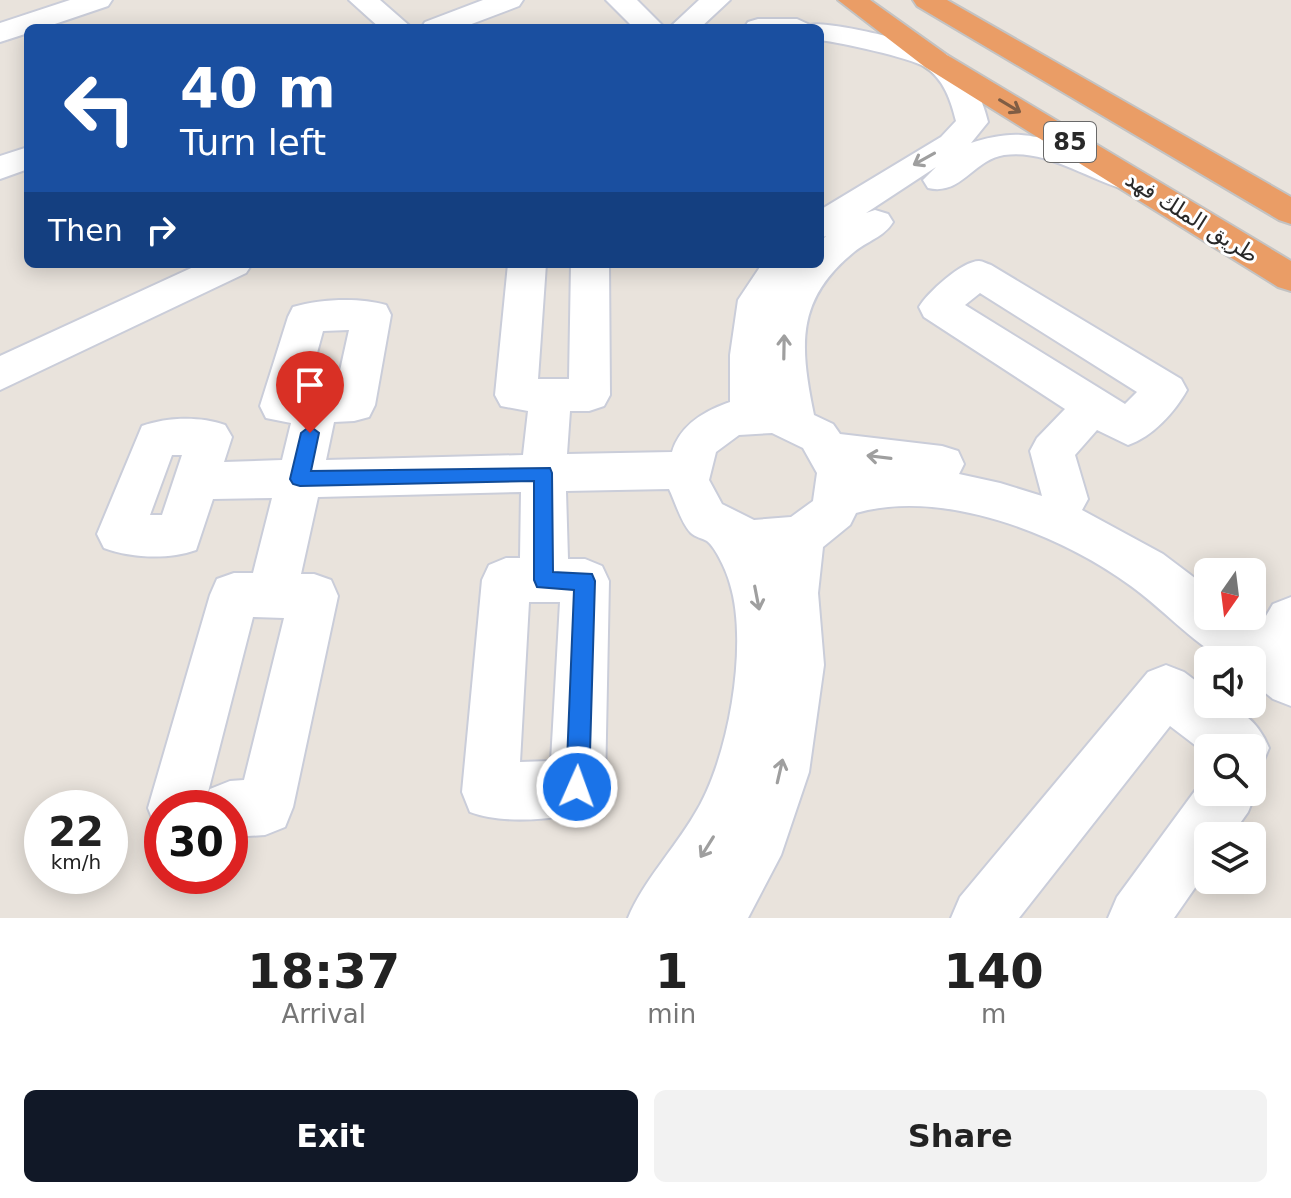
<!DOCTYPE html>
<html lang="en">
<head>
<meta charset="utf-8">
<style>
  body { margin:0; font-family:"DejaVu Sans","Noto Sans Arabic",sans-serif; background:#f2f2f2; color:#222; height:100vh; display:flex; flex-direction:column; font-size:30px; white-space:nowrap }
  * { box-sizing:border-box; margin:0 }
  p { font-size:26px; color:#767676 }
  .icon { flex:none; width:44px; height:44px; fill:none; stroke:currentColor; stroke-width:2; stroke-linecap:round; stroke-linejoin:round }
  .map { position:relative; height:918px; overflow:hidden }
  .details { display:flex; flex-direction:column; background:#fff; flex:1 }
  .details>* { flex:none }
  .banner { position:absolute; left:24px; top:24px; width:800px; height:244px; border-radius:12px; box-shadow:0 4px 20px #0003; background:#1a4fa0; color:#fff; overflow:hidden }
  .needle { width:52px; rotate:194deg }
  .fabs { position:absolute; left:1194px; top:558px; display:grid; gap:16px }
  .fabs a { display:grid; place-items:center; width:72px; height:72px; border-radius:12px; background:#fff; box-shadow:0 4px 20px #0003; font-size:40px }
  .speed { position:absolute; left:24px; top:790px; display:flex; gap:16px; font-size:40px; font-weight:700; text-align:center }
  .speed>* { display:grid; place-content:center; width:104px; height:104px; border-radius:50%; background:#fff; box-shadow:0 4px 20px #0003; line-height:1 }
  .speed small { font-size:20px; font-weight:400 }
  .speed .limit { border:12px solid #d22; background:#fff; color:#111 }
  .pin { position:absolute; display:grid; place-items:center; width:68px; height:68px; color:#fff; margin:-82px -34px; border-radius:50% 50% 50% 0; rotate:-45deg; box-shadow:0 0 8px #0007 }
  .pin .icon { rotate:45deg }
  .me { position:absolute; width:88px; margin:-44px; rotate:2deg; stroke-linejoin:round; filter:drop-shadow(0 0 6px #0008) }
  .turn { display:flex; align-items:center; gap:28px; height:168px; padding:0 24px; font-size:36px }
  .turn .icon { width:104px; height:104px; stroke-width:2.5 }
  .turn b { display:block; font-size:56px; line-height:68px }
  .then { display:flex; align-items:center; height:76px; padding:0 24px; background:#0003; gap:16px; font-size:30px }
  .eta { display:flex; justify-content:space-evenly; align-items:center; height:136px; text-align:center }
  .eta b { font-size:48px; font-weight:600; line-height:56px }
  .primary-button { display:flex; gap:16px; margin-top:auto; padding:16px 24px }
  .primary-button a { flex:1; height:92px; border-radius:12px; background:#111827; color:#fff; font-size:32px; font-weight:600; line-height:92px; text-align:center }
  .primary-button a+a { background:#f2f2f2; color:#222 }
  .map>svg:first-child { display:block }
</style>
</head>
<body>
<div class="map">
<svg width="1291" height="918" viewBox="0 0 1291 918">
  <rect width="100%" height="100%" fill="#e9e3dc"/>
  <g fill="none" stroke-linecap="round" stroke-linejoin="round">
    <g stroke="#cacdd9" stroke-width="4">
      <path id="minor" d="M70 0H112L108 6 43 28H28V33L0 42V23Z
        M349 0H380L412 28H380Z
        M483 0H523L519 6 461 28H421L425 22Z
        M606 0H637L665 28H634Z
        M699 0H730L700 28H669Z
        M758 19H797L810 25C827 20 931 45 947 55 970 71 982 97 988 122L971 143C987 138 1004 134 1021 135 1045 136 1132 160 1144 179L1139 187 1127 190C1086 179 1048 149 1004 155 973 160 961 196 928 188L923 180 936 167 866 213 875 210 888 214 893 222C884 237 867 241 854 252 795 300 800 346 814 415L833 424 840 434 942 446 958 451 964 464 959 474 1000 483 1042 496 1030 451 1037 438 1065 409 924 317 919 307C927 293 962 261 979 261 983 261 987 264 991 265L1181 379 1187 390C1175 412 1152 437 1128 445L1097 430 1075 455 1088 499 1082 510 1163 554 1208 588V616H1246L1260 626 1273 604 1291 597V706L1273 699 1252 682V660C1243 660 1230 662 1222 658 1194 643 1159 606 1131 586 1060 534 943 488 856 513L850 525 823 547 818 593 824 665 809 772 781 855 748 918H628C642 883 674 849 694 815 728 762 749 645 730 584 727 572 716 548 707 541 702 538 695 537 691 533 681 523 675 501 669 489L566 491 568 559H585L602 566 609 581 605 787 597 807C564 820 503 825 470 812L462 792 482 580 489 565 506 558H520L521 492 318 497 301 574H314L331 580 338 596 293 807 285 827 265 835 230 837V808H162V830L156 828 148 808 210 595 217 579 234 573H253L272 498 213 499 196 550C168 560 131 558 104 548L97 534 142 426C167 417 200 416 225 425L232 437 224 462 282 460 291 423 266 418 260 406 288 317 293 307C320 299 359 297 386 305L391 315 375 405 369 417 354 421 334 422 326 460 523 455 528 411 501 406 495 395 508 264H546L538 379H569L571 264H609L610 395 604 406 589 411H570L567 454 672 452C680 425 704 411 730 402V355L738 300 762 264H820V242L826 236 820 238V210L941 137 956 121C951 101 944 79 925 67 908 57 842 43 820 40V28H744L748 22ZM980 293 1137 392 1125 404 965 305ZM349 330 336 389H307L323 331ZM772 433 803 448 817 473 813 501 791 517 754 520 722 504 709 480 716 452 739 435ZM172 455H182L162 515H150ZM529 602H560L551 761 520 762ZM253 617 284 618 244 780 230 781 210 789 207 796Z
        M28 147V169L0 179V156Z
        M200 264H252L246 273 0 390V356Z
        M1166 665 1184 672 1208 690V704C1238 704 1258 721 1269 748L1261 767 1252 771V748H1208V755L1170 726 1019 918H951L960 897 1148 672Z
        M1208 773V792H1252V783L1256 792 1248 812 1231 836H1208V869L1174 918H1108L1117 897Z"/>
    </g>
    <g stroke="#c3c3c3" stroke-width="4">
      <path id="highway" d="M838 0H870L947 55 1291 261V291L1278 287 925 67Z
        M913 0H947L1291 197V224L1279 220 917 6Z"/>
    </g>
    <use href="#minor" fill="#fff" fill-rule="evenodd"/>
    <use href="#highway" fill="#ea9d66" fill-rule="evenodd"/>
  </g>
  <defs><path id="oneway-shaft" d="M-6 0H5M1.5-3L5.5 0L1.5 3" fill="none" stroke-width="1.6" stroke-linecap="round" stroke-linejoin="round" transform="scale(2)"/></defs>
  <use stroke="#805d44" href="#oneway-shaft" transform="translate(1010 106) rotate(31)"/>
  <g stroke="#9f9f9f">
    <use href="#oneway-shaft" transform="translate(924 159) rotate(151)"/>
    <use href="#oneway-shaft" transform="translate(784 347) rotate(-89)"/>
    <use href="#oneway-shaft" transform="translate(879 457) rotate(-173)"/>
    <use href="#oneway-shaft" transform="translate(757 598) rotate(79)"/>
    <use href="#oneway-shaft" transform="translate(780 771) rotate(-77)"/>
    <use href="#oneway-shaft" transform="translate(707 847) rotate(122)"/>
  </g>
  <path fill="#1a73e8" stroke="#114b97" stroke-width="2" d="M310 426 319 433 311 471 550 468 552 473 553 572 592 574 595 581 589 787 585 795 577 798 569 795 566 787 574 590 537 587 534 580V481L300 486 293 484 290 479 301 433Z"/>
  <g text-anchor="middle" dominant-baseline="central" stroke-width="6" stroke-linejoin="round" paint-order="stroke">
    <g font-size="22" fill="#292929" stroke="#fff">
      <text transform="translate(1192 217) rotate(32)">طريق الملك فهد</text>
    </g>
    <rect fill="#fff" stroke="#696969" stroke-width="2" x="1044" y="122" width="52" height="40" rx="6"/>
    <g font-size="24" font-weight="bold" fill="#292929">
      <text x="1070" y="142">85</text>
    </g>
  </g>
</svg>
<div class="fabs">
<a><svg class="needle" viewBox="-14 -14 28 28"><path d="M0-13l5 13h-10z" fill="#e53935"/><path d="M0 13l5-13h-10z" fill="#767676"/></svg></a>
<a><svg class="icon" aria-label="sound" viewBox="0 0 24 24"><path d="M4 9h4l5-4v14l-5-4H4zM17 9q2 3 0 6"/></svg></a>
<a><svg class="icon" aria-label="search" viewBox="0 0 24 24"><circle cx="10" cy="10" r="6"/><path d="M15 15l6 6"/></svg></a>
<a><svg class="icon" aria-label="layers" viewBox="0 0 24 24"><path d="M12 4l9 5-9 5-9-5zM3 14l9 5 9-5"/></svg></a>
</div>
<div class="speed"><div>22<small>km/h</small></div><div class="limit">30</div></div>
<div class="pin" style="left:310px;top:433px;background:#d93025"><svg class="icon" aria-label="arrive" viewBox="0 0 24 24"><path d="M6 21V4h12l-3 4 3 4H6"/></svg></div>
<svg class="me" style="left:577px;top:787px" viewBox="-20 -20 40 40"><circle r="17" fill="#1a73e8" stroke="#fff" stroke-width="3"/><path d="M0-11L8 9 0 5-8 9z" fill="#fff"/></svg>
<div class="banner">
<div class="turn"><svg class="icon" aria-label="left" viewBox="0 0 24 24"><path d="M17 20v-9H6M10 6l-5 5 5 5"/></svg><div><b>40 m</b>Turn left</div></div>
<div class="then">Then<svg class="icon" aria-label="right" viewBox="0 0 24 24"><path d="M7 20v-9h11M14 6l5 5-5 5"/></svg></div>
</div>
</div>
<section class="details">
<div class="eta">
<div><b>18:37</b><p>Arrival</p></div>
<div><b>1</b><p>min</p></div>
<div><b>140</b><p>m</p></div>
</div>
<div class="primary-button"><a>Exit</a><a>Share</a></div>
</section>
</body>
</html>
